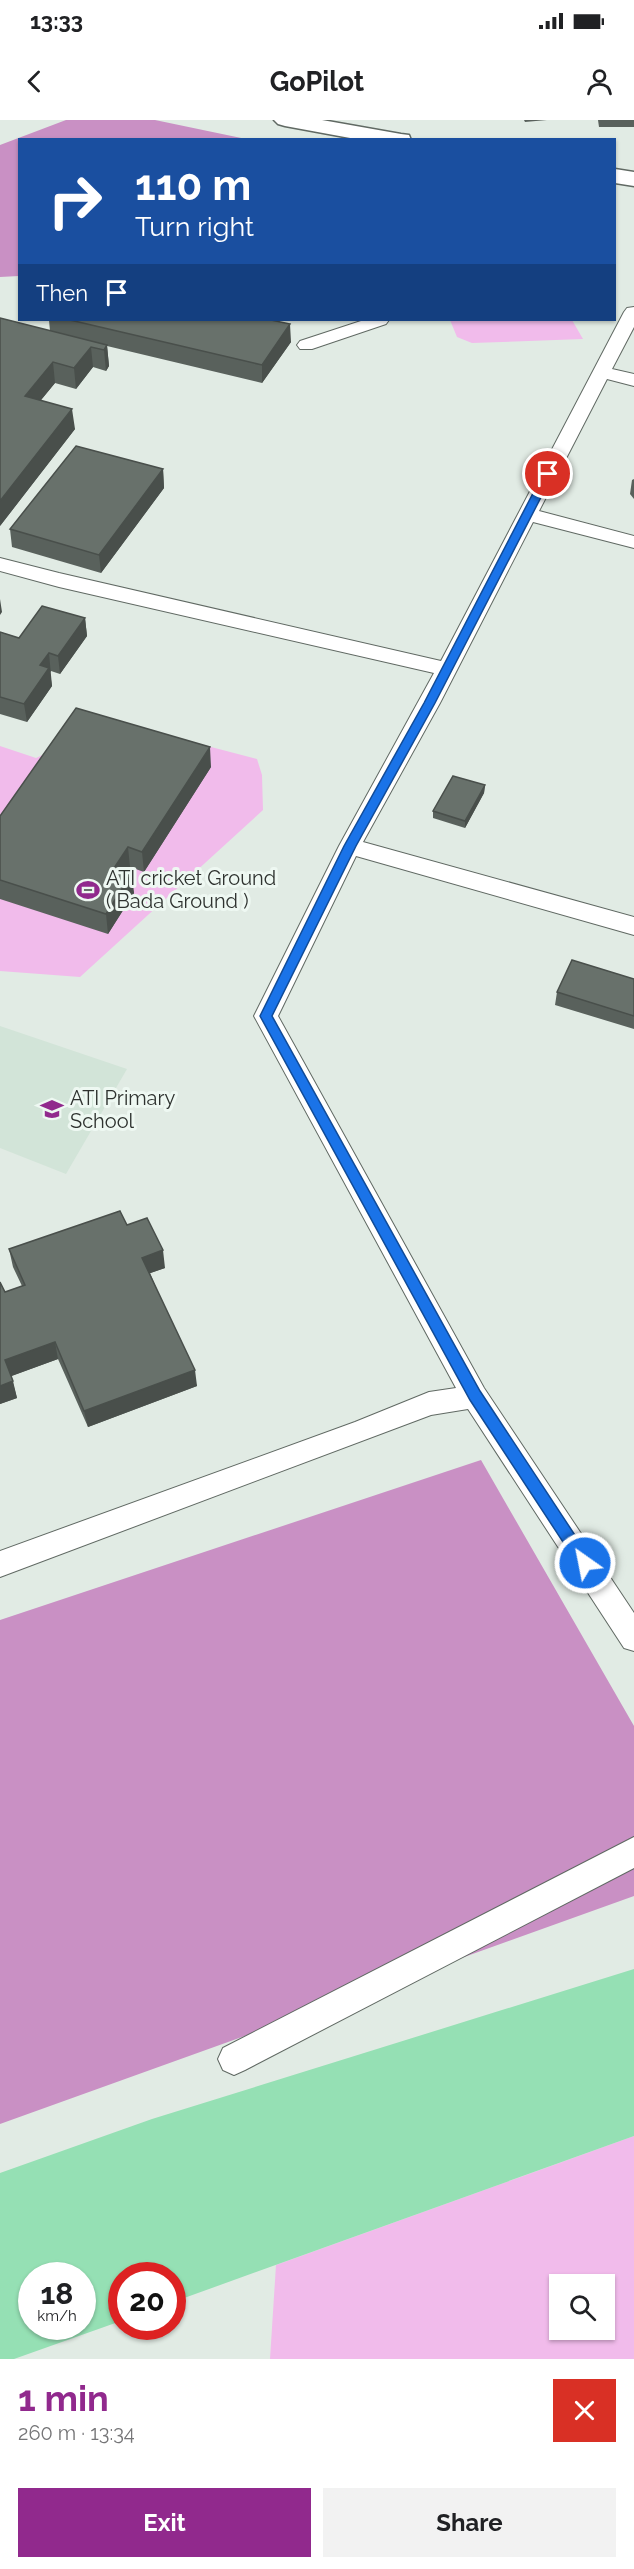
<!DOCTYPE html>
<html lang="en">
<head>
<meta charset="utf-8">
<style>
  body { margin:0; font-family:Raleway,sans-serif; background:#f2f2f2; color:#202124; height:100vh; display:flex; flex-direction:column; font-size:22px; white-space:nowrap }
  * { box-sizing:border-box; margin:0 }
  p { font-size:20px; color:#757577 }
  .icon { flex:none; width:33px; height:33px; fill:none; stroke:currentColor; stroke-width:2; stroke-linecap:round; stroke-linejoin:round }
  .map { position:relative; height:2239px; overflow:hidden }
  .drawer { display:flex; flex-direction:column; background:#fff; flex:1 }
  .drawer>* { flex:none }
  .guide { position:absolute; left:18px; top:18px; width:598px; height:183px; border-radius:0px; box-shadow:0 2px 4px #0004; background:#1a4fa0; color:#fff; overflow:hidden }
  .controls { position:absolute; left:549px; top:2154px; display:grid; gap:12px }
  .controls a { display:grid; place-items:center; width:66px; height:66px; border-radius:0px; background:#fff; box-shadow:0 2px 4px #0004; font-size:30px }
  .speed { position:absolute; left:18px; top:2142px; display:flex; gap:12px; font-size:30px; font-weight:700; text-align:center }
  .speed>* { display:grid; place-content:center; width:78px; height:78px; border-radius:50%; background:#fff; box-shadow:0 2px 4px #0004; line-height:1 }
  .speed small { font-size:15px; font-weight:400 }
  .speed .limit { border:9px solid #d22; background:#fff; color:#111 }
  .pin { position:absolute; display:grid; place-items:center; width:51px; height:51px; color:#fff; margin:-26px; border:3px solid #fff; border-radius:50%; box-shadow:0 2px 6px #0007 }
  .me { position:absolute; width:66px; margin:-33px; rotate:327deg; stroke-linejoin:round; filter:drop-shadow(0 0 4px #0008) }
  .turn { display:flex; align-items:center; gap:21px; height:126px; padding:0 18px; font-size:27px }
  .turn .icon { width:78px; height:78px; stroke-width:2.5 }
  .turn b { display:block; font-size:42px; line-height:51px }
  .then { display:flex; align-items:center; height:57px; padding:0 18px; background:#0003; gap:12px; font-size:22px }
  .round { display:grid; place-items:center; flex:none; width:63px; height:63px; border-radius:0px; background:#f2f2f2 }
  .head { display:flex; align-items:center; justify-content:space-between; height:102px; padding:0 18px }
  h1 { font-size:36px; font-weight:700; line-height:45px; color:#91298d }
  .cta { display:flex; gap:12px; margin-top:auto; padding:12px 18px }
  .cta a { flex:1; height:69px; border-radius:0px; background:#91298d; color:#fff; font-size:24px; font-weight:700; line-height:69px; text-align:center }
  .cta a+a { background:#f2f2f2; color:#202124 }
  .status { display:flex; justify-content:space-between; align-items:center; height:42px; padding:0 30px; background:#fff; direction:ltr }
  .status svg { height:16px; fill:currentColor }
  header { display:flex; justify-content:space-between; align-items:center; height:78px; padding:0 18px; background:#fff; font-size:27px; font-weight:700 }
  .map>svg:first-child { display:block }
</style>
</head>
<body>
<div class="status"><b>13:33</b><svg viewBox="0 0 49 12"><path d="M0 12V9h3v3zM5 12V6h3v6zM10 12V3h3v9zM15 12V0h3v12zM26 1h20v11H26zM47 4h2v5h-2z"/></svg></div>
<header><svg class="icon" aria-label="back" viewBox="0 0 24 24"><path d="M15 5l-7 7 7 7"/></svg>GoPilot<svg class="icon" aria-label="person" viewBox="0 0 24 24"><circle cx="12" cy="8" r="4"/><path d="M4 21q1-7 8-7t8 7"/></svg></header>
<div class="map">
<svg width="634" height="2239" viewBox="0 0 634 2239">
  <rect width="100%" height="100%" fill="#e1ebe4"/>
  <path fill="#d2e4d8" d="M0 906 127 949 66 1054 0 1028Z"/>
  <path fill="#f1bbeb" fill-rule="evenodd" d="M450 200H572L583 219 472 223 457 217Z
    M107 605 192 622 257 639 262 655 263 690 80 857 0 851V626L36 638Z
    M634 2016V2239H270L276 2145ZM560 2164H604V2210H560Z"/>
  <path fill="#c990c4" d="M66 0H155L246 19 20 20 19 156 0 157V25Z
    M481 1340 634 1606V1776L0 2004V1500Z"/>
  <path fill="#95e0b4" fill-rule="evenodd" d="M634 1849V2016L173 2182 172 2156H122L121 2201 14 2239H0V2053L152 1999ZM32 2156H82V2206H32Z"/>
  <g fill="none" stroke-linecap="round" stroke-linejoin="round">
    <g stroke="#606963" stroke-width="2">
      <path id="lane" d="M634 187V207L612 249 634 254V266L607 259 539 391 634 416V428L533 402 440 583 363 722 634 797V815L356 736 278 896 484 1268 634 1493V1531L624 1528 468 1289 431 1295 0 1457V1431L355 1302 429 1272 456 1268 254 896 339 726 434 553 59 467 0 451V438L59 453 441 541 624 192 627 188Z
        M364 200H389L386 204 312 229H300L297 225 300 221Z
        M634 1717V1748L245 1950 234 1955 223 1950 218 1939 223 1928Z"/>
    </g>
    <g stroke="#606963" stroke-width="3">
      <path id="secondary" d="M274 0H322L401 14 409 15 411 20H361L285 6 278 4Z
        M615 49 634 52V66L615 63Z"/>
    </g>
    <use href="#lane" fill="#fff" fill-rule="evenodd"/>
    <use href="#secondary" fill="#fff" fill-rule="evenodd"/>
  </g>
  <path fill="#59615c" d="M524 0H547L525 2Z
    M598 0H634V7H599Z
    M49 200H271L291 222 262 263 107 226 109 246 106 251 93 247 76 269 55 263 41 280 75 309 0 406 50 211Z
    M163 349 164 368 101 453 12 427 10 409Z
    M634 359V379L630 374 632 360Z
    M85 498 87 516 60 554 51 551 50 553 52 566 27 602 0 594V512L19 518Z
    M211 647 144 752 130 747 127 751 134 773 108 814 0 779V696Z
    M485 665 484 673 465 708 433 698V691Z
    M634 859V909L555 885 557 872Z
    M127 1105 165 1148 150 1153 197 1266 88 1307 58 1239 11 1256 17 1278 0 1284V1162L5 1172 22 1166 13 1147 9 1129Z"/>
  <path fill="#494f4b" d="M290 204 291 222 262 263V245Z
    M107 225 109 246 106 251 104 230Z
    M91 227 93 247 76 269 74 248Z
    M53 242 55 263 27 297 25 276Z
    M72 289 75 309 0 406V381Z
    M163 349 164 368 101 453 99 435Z
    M0 479 2 492 0 495Z
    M85 498 87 516 60 554 58 536Z
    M49 533 52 566 27 602 24 584 40 545Z
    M210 627 211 647 144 752 142 732Z
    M485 665 484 673 465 708V701Z
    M128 727 130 747 117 767 114 748Z
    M132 753 134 773 108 814 106 794Z
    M163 1130 165 1148 145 1155 142 1138Z
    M55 1222 58 1239 9 1257 5 1240Z
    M195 1250 197 1266 88 1307 84 1291Z
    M13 1261 17 1278 0 1284V1266Z"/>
  <path fill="#68716b" stroke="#494f4b" stroke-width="1.5" d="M0 198 107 225 104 230 91 227 74 248 53 242 25 276 72 289 0 381Z
    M70 200H271L290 204 262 245Z
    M76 326 163 349 99 435 10 409Z
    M42 486 85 498 58 536 49 533 40 545 49 548 24 584 0 577V512L19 518Z
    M76 588 210 627 142 732 128 727 114 748 132 753 106 794 0 760V696Z
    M453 656 485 665 465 701 433 691Z
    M572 840 634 859V896L557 872Z
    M120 1091 127 1105 147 1098 163 1130 142 1138 195 1250 84 1291 55 1222 5 1240 13 1261 0 1266V1162L5 1172 25 1165 9 1129Z"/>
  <path fill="#1a73e8" stroke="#114b97" stroke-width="1.5" d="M548 350 553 354 435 583 356 726 272 896 480 1271 590 1438 593 1443 590 1448 585 1450 580 1448 470 1280 260 896 344 726 424 583 543 354Z"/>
  <defs>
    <g id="stadium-bare" transform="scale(1.8)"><path d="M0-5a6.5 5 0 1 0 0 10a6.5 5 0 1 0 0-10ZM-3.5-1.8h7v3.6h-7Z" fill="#91298d" stroke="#eef8f2" stroke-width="2.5" paint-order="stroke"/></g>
    <g id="school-bare" transform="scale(1.8)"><path d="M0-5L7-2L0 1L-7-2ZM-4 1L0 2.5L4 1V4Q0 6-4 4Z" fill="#91298d" stroke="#eef8f2" stroke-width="2.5" paint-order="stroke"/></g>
  </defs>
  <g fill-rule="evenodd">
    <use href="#stadium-bare" x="88" y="770"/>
    <use href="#school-bare" x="52" y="989"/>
  </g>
  <g text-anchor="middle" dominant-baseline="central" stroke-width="6" stroke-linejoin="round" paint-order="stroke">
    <g font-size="20" fill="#2e322f" stroke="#eef8f2" text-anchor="start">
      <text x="106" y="758">ATI cricket Ground<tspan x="106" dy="23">( Bada Ground )</tspan></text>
      <text x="70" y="978">ATI Primary<tspan x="70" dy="23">School</tspan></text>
    </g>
  </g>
</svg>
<div class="controls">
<a><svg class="icon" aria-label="search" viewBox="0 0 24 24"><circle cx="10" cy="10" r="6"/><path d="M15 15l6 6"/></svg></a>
</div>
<div class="speed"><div>18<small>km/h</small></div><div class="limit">20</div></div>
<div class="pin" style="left:548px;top:354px;background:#d93025"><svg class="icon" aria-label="arrive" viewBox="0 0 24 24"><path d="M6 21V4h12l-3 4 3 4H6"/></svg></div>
<svg class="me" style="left:585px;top:1443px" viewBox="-20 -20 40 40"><circle r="17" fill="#1a73e8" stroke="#fff" stroke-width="3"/><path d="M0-11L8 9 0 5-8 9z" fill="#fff"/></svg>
<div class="guide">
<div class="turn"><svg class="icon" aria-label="right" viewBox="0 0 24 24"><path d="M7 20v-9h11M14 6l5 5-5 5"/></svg><div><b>110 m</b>Turn right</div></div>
<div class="then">Then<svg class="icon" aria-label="arrive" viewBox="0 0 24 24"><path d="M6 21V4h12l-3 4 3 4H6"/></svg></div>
</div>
</div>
<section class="drawer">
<div class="head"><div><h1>1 min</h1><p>260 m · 13:34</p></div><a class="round" style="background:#d93025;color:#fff"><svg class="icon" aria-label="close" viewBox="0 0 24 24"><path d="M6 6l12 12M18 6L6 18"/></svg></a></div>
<div class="cta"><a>Exit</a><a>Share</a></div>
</section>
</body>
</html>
